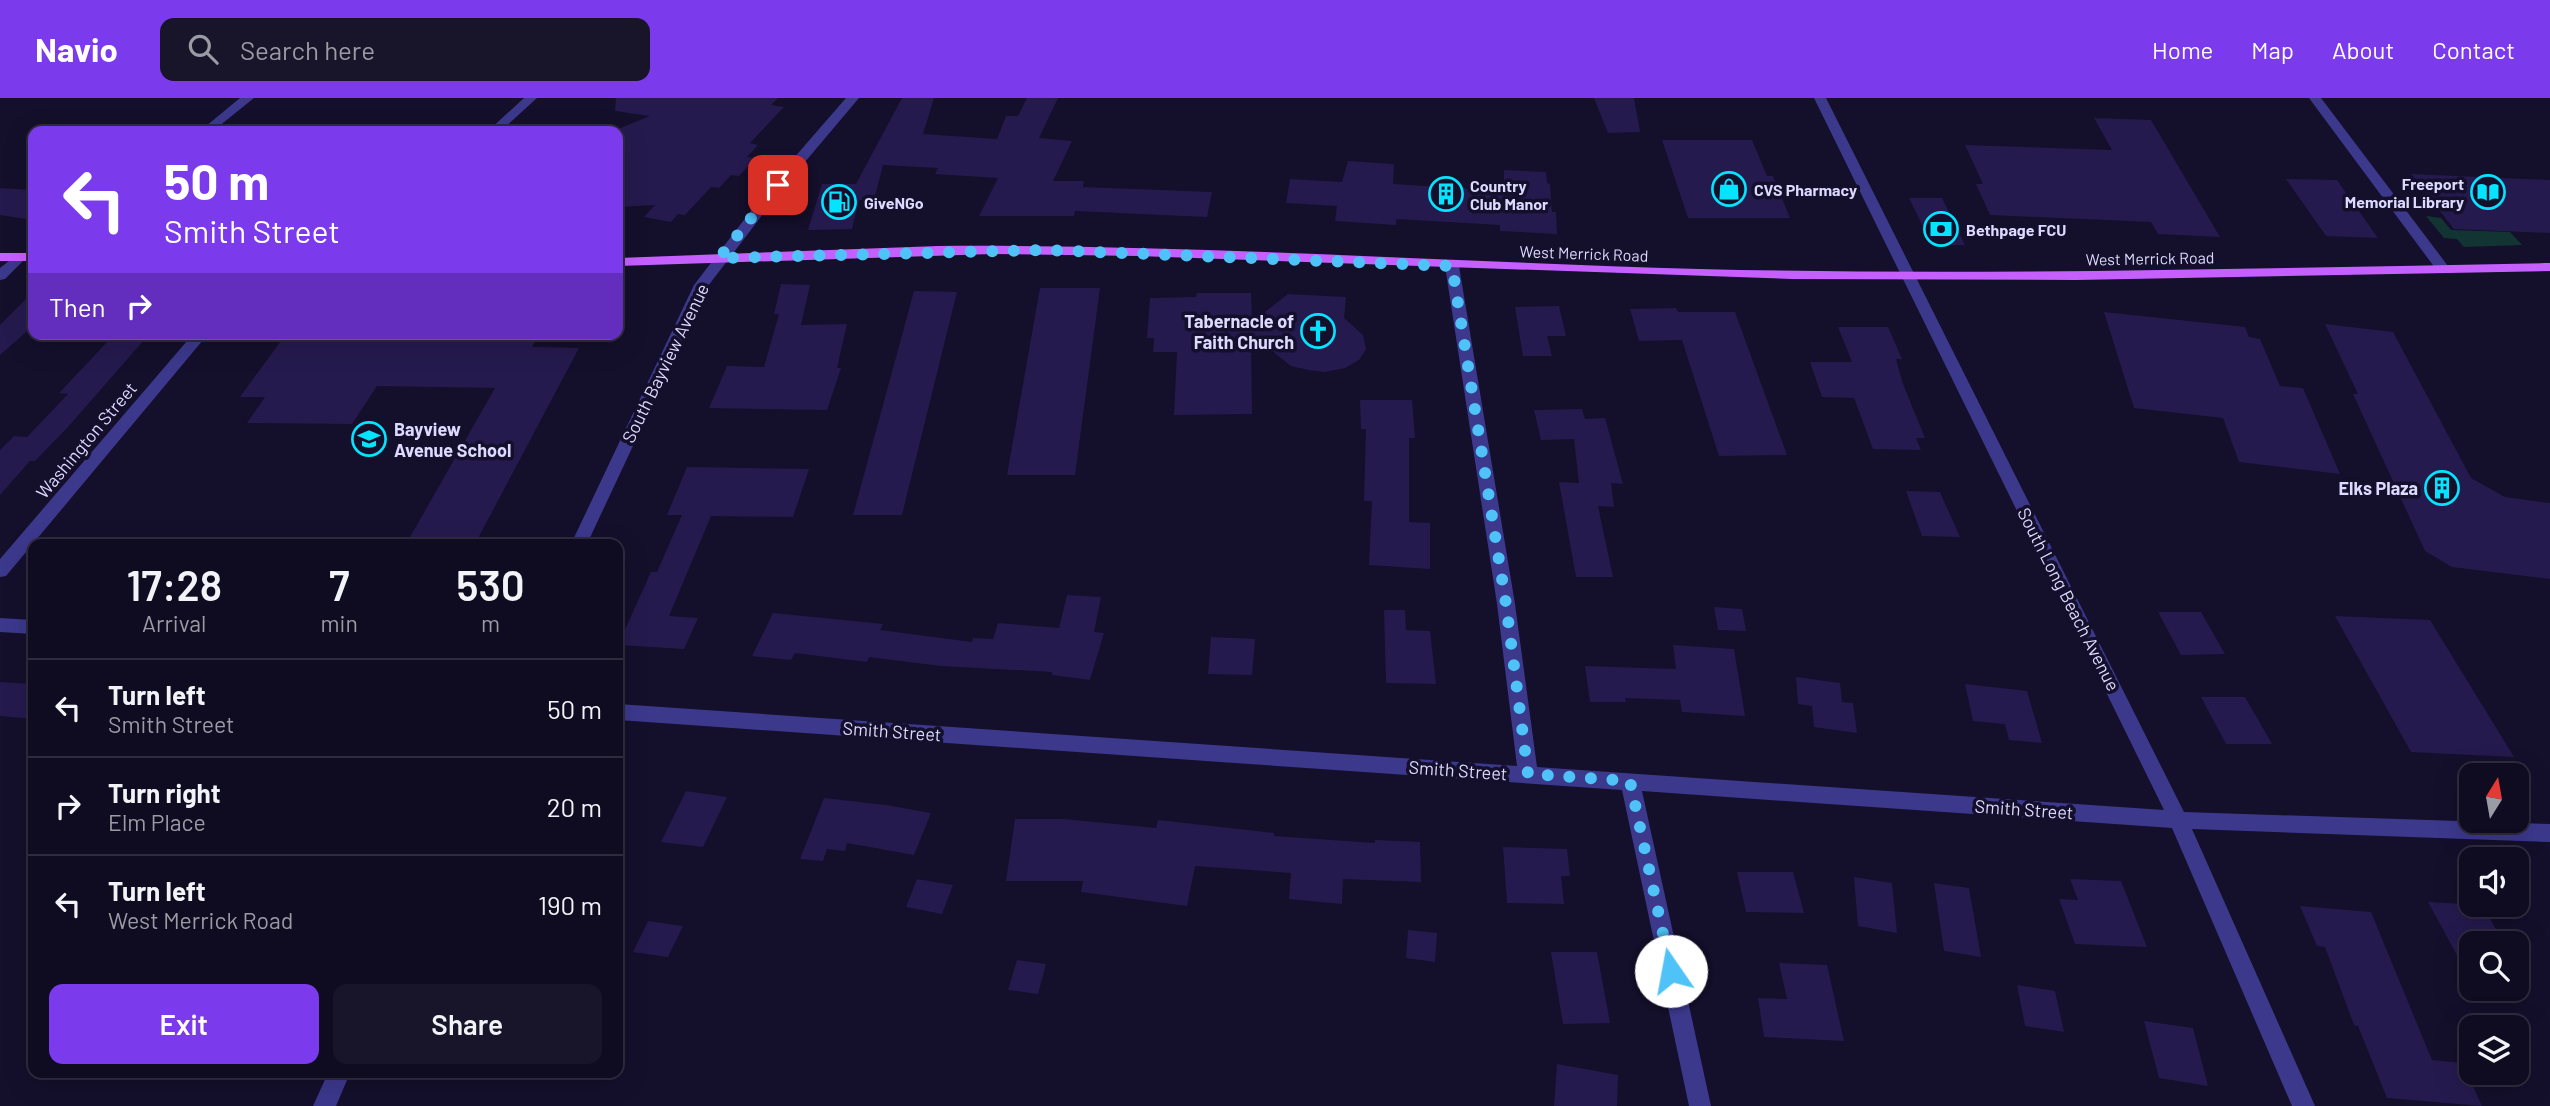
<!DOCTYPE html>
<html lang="en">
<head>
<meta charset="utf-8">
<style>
  body { margin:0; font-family:Barlow,sans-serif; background:#181429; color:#f1f3f6; height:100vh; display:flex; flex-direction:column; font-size:26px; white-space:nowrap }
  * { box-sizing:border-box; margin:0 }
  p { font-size:23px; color:#9b9ba5 }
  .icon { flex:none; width:38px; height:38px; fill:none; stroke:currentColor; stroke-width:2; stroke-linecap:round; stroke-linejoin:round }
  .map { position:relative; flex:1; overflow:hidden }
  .panel { position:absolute; left:28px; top:441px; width:595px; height:539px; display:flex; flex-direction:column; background:#0f0b20; border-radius:14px; box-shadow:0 7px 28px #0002,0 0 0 2px #2f2b3e }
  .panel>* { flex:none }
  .top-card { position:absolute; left:28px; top:28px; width:595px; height:214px; border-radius:14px; box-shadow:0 7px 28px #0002,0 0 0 2px #2f2b3e; background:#7c3aed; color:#fff; overflow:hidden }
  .needle { width:46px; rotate:11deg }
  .fabs { position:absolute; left:2459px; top:665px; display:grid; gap:14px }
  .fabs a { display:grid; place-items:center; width:70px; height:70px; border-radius:14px; background:#0f0b20; box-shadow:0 7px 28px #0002,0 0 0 2px #2f2b3e; font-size:35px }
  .pin { position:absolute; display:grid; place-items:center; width:60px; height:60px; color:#fff; margin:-30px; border-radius:14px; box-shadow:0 4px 10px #0006 }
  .me { position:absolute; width:77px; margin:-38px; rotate:348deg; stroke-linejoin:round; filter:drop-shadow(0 0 5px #0008) }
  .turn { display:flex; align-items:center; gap:24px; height:147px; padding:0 21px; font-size:32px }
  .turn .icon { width:91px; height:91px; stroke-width:2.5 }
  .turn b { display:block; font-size:49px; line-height:60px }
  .then { display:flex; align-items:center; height:66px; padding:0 21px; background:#0003; gap:14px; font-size:26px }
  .eta { display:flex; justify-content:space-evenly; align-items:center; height:119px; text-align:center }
  .eta b { font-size:42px; font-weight:600; line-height:49px }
  .primary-button { display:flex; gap:14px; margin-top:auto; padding:14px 21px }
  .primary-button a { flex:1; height:80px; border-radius:14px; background:#7c3aed; color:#fff; font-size:28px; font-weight:600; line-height:80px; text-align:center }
  .primary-button a+a { background:#181429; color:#f1f3f6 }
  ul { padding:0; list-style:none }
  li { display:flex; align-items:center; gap:21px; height:98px; padding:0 21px; border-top:2px solid #2f2b3e }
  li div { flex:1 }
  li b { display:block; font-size:26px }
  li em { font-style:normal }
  header { display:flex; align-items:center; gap:42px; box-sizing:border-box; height:98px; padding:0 35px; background:#7c3aed; color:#fff }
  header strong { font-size:33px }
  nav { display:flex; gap:38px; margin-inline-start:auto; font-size:24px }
  .search { width:490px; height:63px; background:#181429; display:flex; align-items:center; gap:18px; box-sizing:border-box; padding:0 24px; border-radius:14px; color:#9b9ba5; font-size:26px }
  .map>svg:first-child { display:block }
</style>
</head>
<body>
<header>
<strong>Navio</strong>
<div class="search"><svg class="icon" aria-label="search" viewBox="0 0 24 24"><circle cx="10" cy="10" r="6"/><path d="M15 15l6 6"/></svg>Search here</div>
<nav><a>Home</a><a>Map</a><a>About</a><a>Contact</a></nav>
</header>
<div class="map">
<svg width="2550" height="1008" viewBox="0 0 2550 1008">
  <rect width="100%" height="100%" fill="#140f2b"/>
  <path fill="#123534" d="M2426 118 2441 120 2451 132 2510 134 2522 147 2464 149 2457 141 2444 140Z"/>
  <path fill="#251a4d" d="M616 0H778L771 7 784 9 750 45 758 47 747 59 756 60 739 78 731 77 719 90 711 89 685 117 678 116 671 124 644 119 655 107 618 109V31L650 18 615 13Z
    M902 0H934L923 36 997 41 1006 18H1018L1027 0H1058L1039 40 1072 43 1053 83H1084L1083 89 1212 94 1207 119 1075 113 1074 118H979L998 80 935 76 938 70 883 67 874 102H859L852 131 808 132 822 86H856Z
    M1594 0H1634L1640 34 1608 35Z
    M2094 20 2151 22 2220 139 2158 136 2151 124 1990 117 1976 86H1983L1965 47 2112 52Z
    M1662 42H1752L1767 78H1773L1790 120H1688Z
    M1348 63 1394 66 1393 86 1504 93V72L1546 74 1547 85 1550 86 1552 114H1556L1557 136 1500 133V127L1396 121V127L1335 123 1337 108 1286 105 1290 81 1342 84Z
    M2411 76 2550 82V135L2454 131Z
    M2286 81 2337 82 2378 140 2326 138Z
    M0 90 33 92V122L0 117Z
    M1909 100H1942L1965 147H1932Z
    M781 186 810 187 801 227 847 226 837 270H841L827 312 709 310 727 268 764 269 779 216H774Z
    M1040 190H1100L1075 377H1007Z
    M914 193 957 194 902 417H853Z
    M33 194V228L0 257V227Z
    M1197 195H1251L1252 224 1288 196 1346 199 1344 220 1363 237 1366 251 1359 262 1345 270 1325 274 1308 272 1291 268 1251 236 1252 316 1174 317 1177 254H1153L1154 240H1147L1150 200 1196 199Z
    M1559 208 1566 238H1547L1552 258H1523L1515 209Z
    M1676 210 1678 214H1735L1787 357 1719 358 1682 242 1639 243 1630 211Z
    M2104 214 2245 229 2249 239 2260 241 2280 288 2303 290 2340 376 2239 364 2223 320 2134 310Z
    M2325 226 2393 234 2471 380 2505 399 2550 405V481L2452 469 2425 453 2353 296H2358Z
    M1838 229H1888L1902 261H1896L1903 286 1925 340H1916L1921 352 1873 351 1854 300 1822 299 1810 264H1852Z
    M286 236H441L440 239 536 241 532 249 579 250 475 446H406L495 290 377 288 352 326 247 325 265 299H240Z
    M111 240 144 242 68 329 35 363H30L0 397V352L14 338 27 339 68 296 59 295Z
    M1360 302H1412L1415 340H1409V424L1430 425V471L1369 467 1372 403H1364L1366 331H1361Z
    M1582 311 1585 321 1605 320 1623 386 1611 385 1614 409 1598 408 1613 479H1576L1559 384 1579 385 1574 341 1541 342 1534 312Z
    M687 369 809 371 793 419 711 418 669 518 698 520 684 551 618 547 651 474H657L682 417H667Z
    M1906 393 1940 394 1960 439 1922 438Z
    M1067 497 1101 499 1094 534 1104 535 1090 582 1052 577V574L941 568 869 559 867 564 795 555 791 562 752 558 773 515 883 526 880 532 972 544 973 540 993 541 998 525 1059 530Z
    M1714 509 1742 511 1746 533 1718 532Z
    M1384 512H1405L1406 532 1430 533 1436 586 1386 585Z
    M2158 514H2201L2225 556 2181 557Z
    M2335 518 2430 522 2514 659 2411 654Z
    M1211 539 1255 541 1252 577 1208 576Z
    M1673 547 1734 551 1745 618 1682 614 1680 602 1625 600 1626 604H1590L1585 568 1676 571Z
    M1796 579 1840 585 1842 604 1853 605 1857 635 1814 629 1812 608 1798 606Z
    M0 584 33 586V621L0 618Z
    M1965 586 2027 593 2042 645 2009 642 2005 626 1973 623Z
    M2201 599H2245L2272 646H2226Z
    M686 693 727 699 703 749 661 744Z
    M824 700 886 707 931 715 914 757 847 745 845 753 827 751 823 763 800 761Z
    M1015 721H1064L1156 730 1158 722 1274 735V738L1375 745V742L1420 744 1421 784 1343 781 1342 806 1289 801 1291 775 1195 768 1187 808 1081 794 1083 783H1006Z
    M1503 749 1567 751 1570 778H1561L1564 806 1507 805Z
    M1737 774H1793L1804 815 1746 814Z
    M1854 779 1892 785 1897 835 1858 828Z
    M917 781 953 787 942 816 906 809Z
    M2070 781 2121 783 2147 849 2075 846 2059 801 2078 802Z
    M1934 785 1969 790 1981 859 1944 853Z
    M2428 804 2482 807 2504 845H2471V883Z
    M2300 808 2371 814 2432 962 2462 965 2482 1008 2387 1000 2358 928 2354 927 2325 849 2317 848Z
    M648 823 683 828 668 859 633 854Z
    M1408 832 1437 835 1435 864 1406 860Z
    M1551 854H1597L1610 925 1563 926Z
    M1017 862 1046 866 1038 896 1008 892Z
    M1779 865 1827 867 1844 943 1764 939 1758 900 1787 901Z
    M2017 887 2055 893 2064 934 2025 928Z
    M2144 923 2193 930 2208 988 2159 980Z
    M1557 966 1618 977 1617 1008H1554Z"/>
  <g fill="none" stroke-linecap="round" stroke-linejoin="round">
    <path fill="#3c388c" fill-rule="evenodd" d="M240 0H254L213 33H200Z
      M524 0H537L501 33H488Z
      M846 0H859L783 90 708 188 587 446H571L694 187 773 84Z
      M1814 0H1826L2184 714 2550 726V744L2192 731 2315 1008H2292L2172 730 1642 693 1711 1008H1689L1622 692 618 622V606L1517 668 1497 506 1445 168 1452 164 1459 168 1515 506 1537 669 2164 712Z
      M2309 0H2321L2448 168V174H2438Z
      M19 155 24 156V162L5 181 0 182V170Z
      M193 236H208L6 478 0 479V461Z
      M0 520 33 522V536L0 534Z
      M328 975H350L336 1008H313Z"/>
    <path fill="#c560ff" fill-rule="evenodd" d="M938 148C1192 146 1446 164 1699 171 1983 178 2267 170 2550 165V173L2076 182 1792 181 1138 158 992 156 618 168V160Z
      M0 155H33V163H0Z"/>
  </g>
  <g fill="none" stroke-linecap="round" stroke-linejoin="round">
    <path stroke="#4fc3f7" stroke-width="12" stroke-dasharray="0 21.6" d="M778 87 719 160 1046 152 1452 168 1506 506 1528 676 1630 683 1671 873"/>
  </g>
  <defs>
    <g id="shop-ring" transform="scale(1.75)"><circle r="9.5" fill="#140f2b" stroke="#05e4ff" stroke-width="1.5"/><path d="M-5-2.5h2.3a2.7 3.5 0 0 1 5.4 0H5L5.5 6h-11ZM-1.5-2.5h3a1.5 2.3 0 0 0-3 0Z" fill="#05e4ff"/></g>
    <g id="library-ring" transform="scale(1.75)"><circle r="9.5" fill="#140f2b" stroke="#05e4ff" stroke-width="1.5"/><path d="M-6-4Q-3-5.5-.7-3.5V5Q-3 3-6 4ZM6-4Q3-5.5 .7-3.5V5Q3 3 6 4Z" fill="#05e4ff"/></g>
    <g id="building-ring" transform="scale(1.75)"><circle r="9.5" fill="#140f2b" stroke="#05e4ff" stroke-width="1.5"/><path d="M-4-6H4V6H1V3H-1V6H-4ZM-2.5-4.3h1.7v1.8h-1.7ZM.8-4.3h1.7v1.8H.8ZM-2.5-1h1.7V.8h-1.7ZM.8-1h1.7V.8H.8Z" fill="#05e4ff"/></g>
    <g id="fuel-ring" transform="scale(1.75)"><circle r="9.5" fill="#140f2b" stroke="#05e4ff" stroke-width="1.5"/><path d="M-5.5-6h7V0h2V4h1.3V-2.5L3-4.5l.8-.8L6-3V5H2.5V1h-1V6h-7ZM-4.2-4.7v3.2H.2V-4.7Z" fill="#05e4ff"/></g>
    <g id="bank-ring" transform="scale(1.75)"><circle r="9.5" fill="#140f2b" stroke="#05e4ff" stroke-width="1.5"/><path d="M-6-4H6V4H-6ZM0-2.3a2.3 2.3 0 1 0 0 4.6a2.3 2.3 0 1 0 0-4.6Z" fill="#05e4ff"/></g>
    <g id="church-ring" transform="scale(1.75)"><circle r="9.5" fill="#140f2b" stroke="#05e4ff" stroke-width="1.5"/><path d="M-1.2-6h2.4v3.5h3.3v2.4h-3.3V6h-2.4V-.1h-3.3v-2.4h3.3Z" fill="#05e4ff"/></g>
    <g id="school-ring" transform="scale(1.75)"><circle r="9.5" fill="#140f2b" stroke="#05e4ff" stroke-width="1.5"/><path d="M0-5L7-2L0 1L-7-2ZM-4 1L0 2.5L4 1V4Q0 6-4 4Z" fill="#05e4ff"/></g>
  </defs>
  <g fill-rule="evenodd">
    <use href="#shop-ring" x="1729" y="91"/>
    <use href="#library-ring" x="2488" y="94"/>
    <use href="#building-ring" x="1446" y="96"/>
    <use href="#fuel-ring" x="839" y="104"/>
    <use href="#bank-ring" x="1941" y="131"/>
    <use href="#church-ring" x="1318" y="233"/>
    <use href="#school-ring" x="369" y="341"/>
    <use href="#building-ring" x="2442" y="390"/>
  </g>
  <g text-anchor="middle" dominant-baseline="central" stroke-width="7" stroke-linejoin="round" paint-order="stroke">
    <g font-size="16" font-weight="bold" fill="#ddd9ff" stroke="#140f2b" text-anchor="start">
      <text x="2464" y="85" text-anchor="end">Freeport<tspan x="2464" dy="18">Memorial Library</tspan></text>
      <text x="1470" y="87">Country<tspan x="1470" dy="18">Club Manor</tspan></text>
      <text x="1754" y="91">CVS Pharmacy</text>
      <text x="864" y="104">GiveNGo</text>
      <text x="1966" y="131">Bethpage FCU</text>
    </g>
    <g font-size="16" fill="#ddd9ff" stroke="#140f2b">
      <text transform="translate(1584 155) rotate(2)">West Merrick Road</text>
      <text transform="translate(2150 160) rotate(-1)">West Merrick Road</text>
    </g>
    <g font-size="18" font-weight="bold" fill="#ddd9ff" stroke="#140f2b" text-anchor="end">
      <text x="1294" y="223">Tabernacle of<tspan x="1294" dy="21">Faith Church</tspan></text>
      <text x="394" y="331" text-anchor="start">Bayview<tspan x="394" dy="21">Avenue School</tspan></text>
      <text x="2418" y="390">Elks Plaza</text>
    </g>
    <g font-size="18" fill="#ddd9ff" stroke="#140f2b">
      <text transform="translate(665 265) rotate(-64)">South Bayview Avenue</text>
      <text transform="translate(86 342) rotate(-50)">Washington Street</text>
      <text transform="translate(2069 501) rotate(63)">South Long Beach Avenue</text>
      <text transform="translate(892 633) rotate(4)">Smith Street</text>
      <text transform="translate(1458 672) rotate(4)">Smith Street</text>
      <text transform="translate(2024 711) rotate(4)">Smith Street</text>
    </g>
  </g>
</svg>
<div class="fabs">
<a><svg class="needle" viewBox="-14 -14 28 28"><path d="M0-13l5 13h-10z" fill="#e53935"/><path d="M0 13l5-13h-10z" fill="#9b9ba5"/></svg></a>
<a><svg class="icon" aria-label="sound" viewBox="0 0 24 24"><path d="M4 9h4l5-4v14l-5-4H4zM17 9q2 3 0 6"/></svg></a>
<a><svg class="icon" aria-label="search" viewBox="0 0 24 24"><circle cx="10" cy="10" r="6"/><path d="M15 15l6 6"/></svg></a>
<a><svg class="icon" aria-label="layers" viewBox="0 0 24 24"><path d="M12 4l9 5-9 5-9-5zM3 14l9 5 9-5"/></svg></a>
</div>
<div class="pin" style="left:778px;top:87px;background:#d93025"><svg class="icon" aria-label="arrive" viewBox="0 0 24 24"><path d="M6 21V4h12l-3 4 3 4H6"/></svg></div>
<svg class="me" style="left:1671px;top:873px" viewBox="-20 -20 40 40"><circle r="19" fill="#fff"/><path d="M0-13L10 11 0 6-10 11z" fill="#4fc3f7"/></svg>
<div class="top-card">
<div class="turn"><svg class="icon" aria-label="left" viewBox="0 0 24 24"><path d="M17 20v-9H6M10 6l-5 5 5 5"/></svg><div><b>50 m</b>Smith Street</div></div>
<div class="then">Then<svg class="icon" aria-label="right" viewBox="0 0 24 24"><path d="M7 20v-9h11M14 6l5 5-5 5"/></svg></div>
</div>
<section class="panel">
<div class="eta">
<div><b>17:28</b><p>Arrival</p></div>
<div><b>7</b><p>min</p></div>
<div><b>530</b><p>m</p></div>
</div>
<ul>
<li><svg class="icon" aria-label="left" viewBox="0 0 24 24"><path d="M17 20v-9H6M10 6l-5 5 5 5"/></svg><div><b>Turn left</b><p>Smith Street</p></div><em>50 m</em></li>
<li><svg class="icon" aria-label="right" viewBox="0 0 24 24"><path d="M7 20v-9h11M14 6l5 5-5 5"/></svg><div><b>Turn right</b><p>Elm Place</p></div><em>20 m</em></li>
<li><svg class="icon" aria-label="left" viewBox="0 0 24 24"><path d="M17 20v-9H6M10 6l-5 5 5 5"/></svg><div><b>Turn left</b><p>West Merrick Road</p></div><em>190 m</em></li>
</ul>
<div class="primary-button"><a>Exit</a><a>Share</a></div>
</section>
</div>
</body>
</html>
